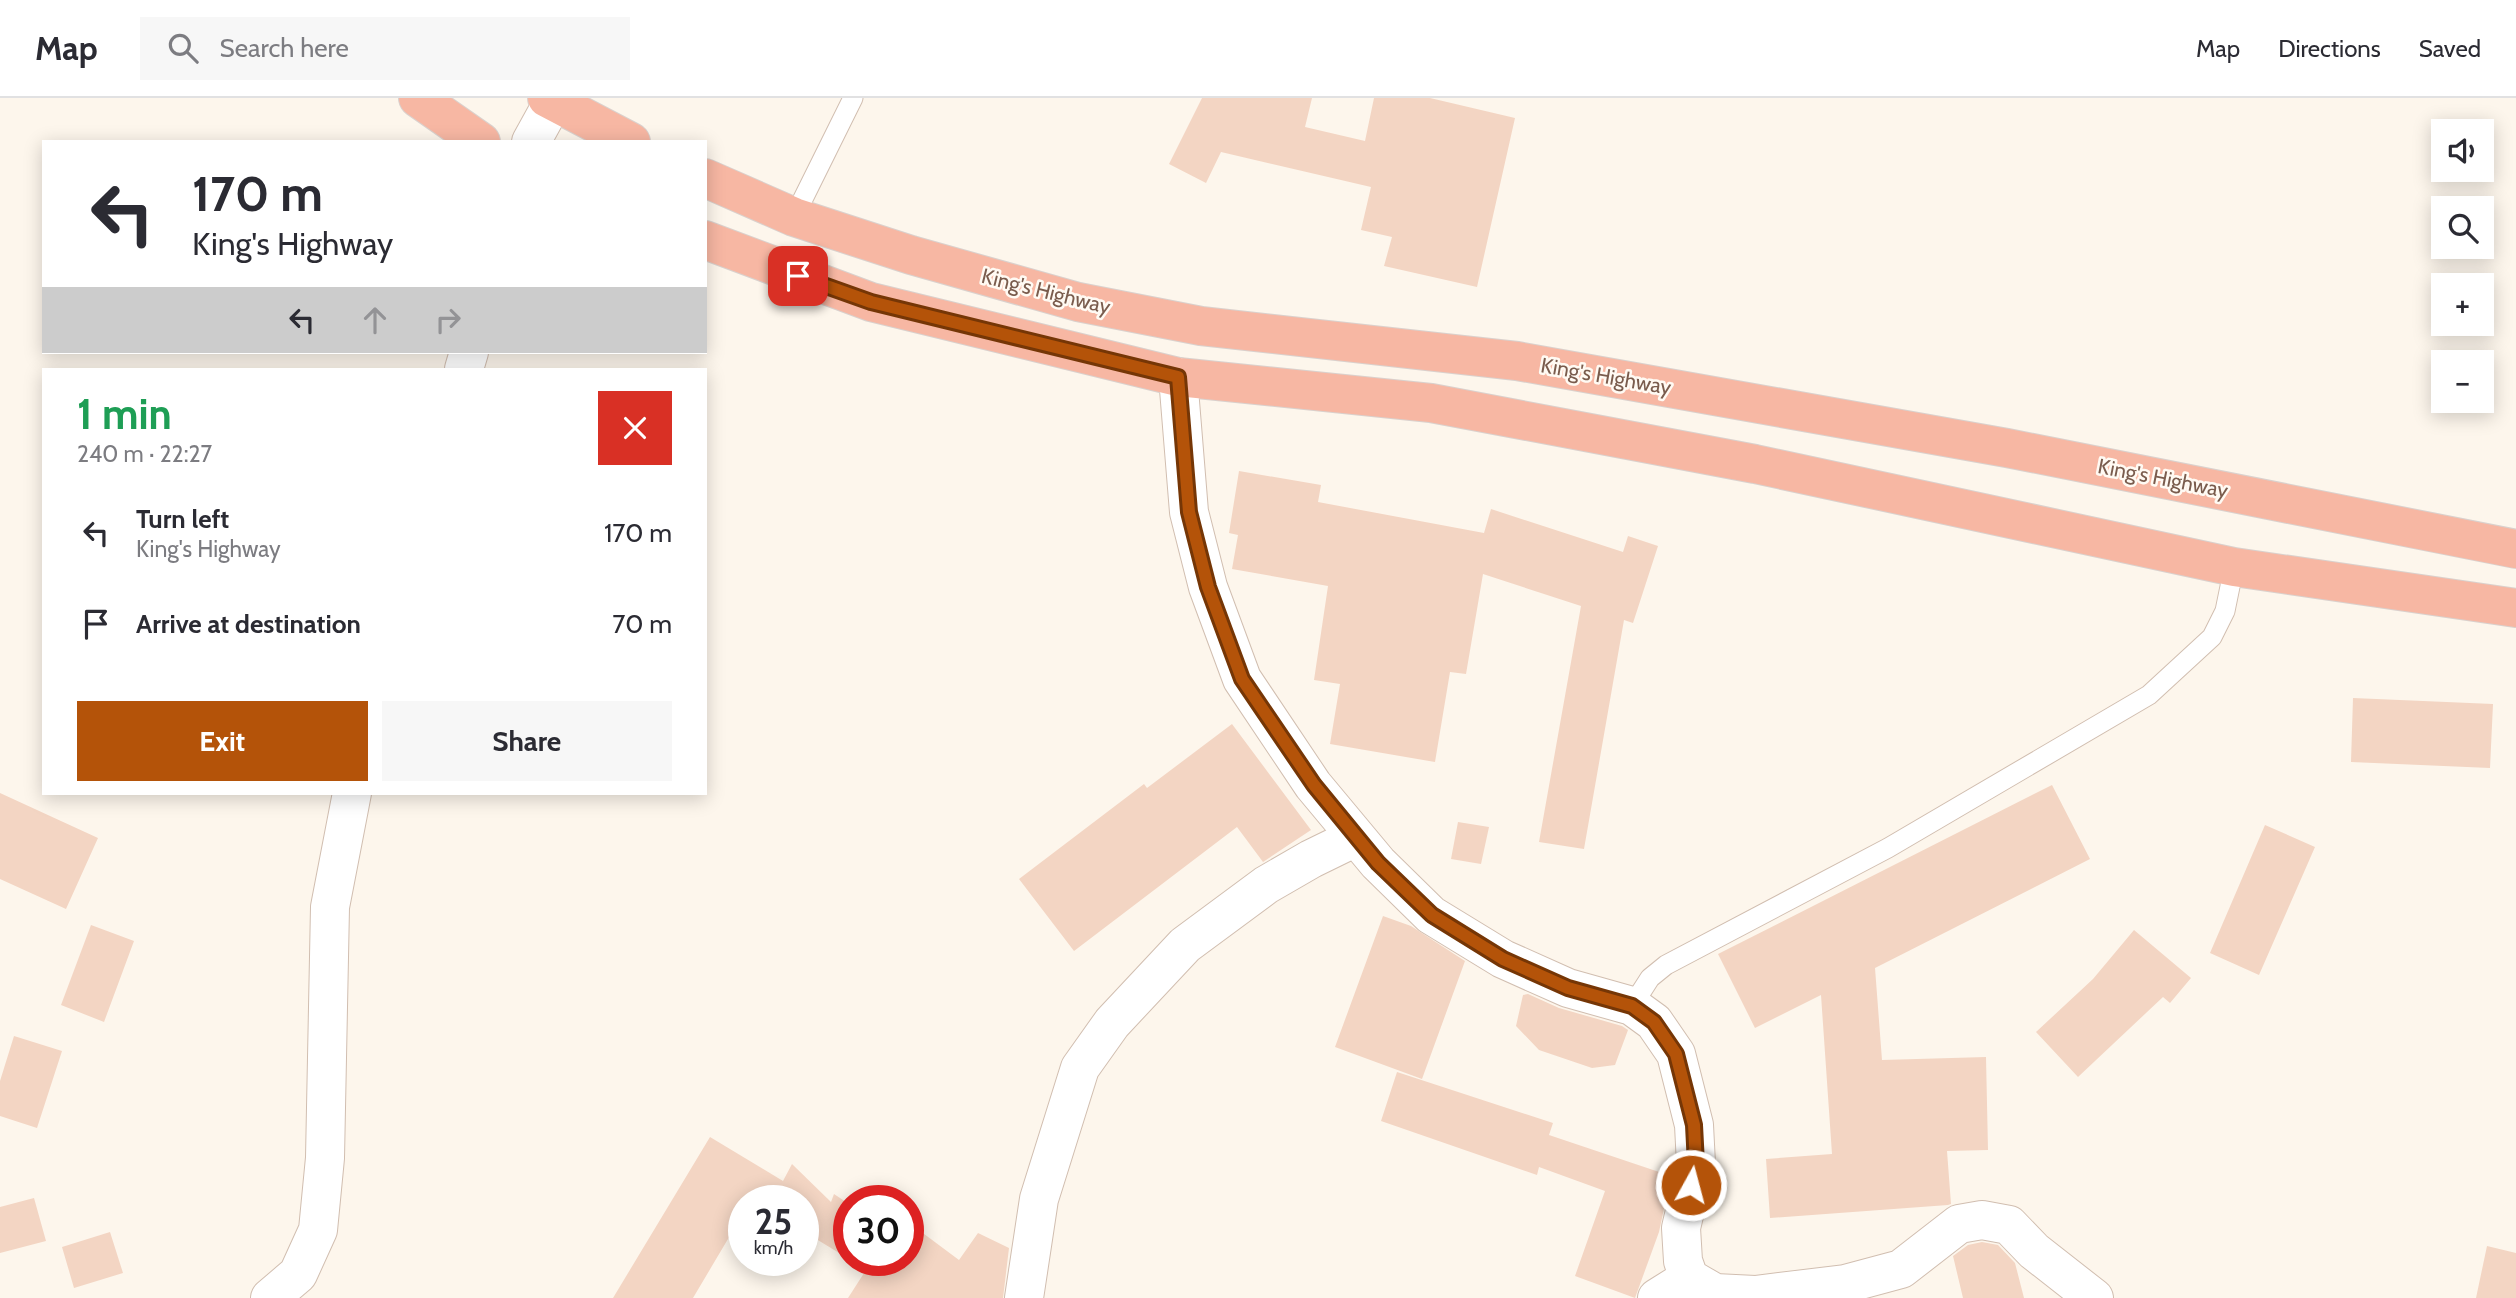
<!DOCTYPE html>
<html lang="en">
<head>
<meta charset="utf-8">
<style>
  body { margin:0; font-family:Cabin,sans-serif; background:#f7f7f7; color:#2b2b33; height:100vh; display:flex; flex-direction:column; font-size:26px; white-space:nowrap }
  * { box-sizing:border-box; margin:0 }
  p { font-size:23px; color:#7c7c81 }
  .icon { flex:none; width:38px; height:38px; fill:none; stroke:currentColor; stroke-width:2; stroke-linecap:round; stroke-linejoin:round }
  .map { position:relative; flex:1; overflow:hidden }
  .details { position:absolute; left:42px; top:270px; width:665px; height:427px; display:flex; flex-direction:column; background:#fff; border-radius:0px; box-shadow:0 4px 18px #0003 }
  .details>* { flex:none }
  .banner { position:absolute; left:42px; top:42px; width:665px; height:214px; border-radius:0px; box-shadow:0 4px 18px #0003; background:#fff; color:#2b2b33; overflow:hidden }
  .fabs { position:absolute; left:2431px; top:21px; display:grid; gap:14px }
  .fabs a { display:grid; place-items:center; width:63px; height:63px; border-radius:0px; background:#fff; box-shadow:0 4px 18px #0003; font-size:35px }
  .speed { position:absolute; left:728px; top:1087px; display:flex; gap:14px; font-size:35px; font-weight:700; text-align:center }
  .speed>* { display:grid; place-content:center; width:91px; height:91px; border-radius:50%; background:#fff; box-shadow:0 4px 18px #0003; line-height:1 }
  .speed small { font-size:18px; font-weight:400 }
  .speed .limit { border:10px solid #d22; background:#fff; color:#111 }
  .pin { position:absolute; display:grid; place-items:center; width:60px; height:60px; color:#fff; margin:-30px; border-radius:14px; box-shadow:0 4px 10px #0006 }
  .me { position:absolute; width:77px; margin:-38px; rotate:7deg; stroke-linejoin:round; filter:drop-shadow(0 0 5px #0008) }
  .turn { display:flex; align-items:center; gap:24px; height:147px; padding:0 35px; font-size:32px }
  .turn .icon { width:91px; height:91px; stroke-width:2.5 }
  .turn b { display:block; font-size:49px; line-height:60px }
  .lanes { display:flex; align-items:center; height:66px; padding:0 35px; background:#0003; justify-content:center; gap:35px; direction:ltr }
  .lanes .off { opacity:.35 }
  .round { display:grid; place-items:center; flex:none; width:74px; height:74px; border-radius:0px; background:#f7f7f7 }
  .head { display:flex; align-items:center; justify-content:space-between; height:119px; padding:0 35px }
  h1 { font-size:42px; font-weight:700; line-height:52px; color:#1e9e55 }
  .action { display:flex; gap:14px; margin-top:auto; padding:14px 35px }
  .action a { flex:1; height:80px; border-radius:0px; background:#b45309; color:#fff; font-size:28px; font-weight:700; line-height:80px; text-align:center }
  .action a+a { background:#f7f7f7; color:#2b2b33 }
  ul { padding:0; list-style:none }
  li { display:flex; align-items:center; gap:21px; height:91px; padding:0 35px }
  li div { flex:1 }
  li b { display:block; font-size:26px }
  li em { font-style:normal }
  header { display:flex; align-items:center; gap:42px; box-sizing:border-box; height:98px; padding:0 35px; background:#fff; border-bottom:2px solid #e1e1e2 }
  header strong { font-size:33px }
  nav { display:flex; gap:38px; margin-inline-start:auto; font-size:24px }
  .search { width:490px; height:63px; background:#f7f7f7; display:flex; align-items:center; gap:18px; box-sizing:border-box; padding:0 24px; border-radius:0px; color:#7c7c81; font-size:26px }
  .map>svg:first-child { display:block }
</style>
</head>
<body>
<header>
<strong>Map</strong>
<div class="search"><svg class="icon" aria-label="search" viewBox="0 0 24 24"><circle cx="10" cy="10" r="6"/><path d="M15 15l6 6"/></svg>Search here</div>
<nav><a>Map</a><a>Directions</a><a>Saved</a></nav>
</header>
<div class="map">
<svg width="2516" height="1200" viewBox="0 0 2516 1200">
  <rect width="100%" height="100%" fill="#fdf6ec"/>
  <path fill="#f3d5c3" d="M1202 0H1312L1305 29 1365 43 1374 0H1430L1515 20 1477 189 1384 168 1392 139 1361 132 1371 89 1221 54 1206 85 1169 66Z
    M1239 373 1321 387 1318 404 1484 435 1491 411 1623 454 1628 438 1658 448 1633 525 1624 522 1584 751 1539 744 1581 508 1483 476 1466 576 1450 574 1435 664 1330 646 1340 586 1314 582 1328 488 1232 471 1238 437 1229 435Z
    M2353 600 2493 606 2490 670 2351 664Z
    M1232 626 1311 732 1263 764 1237 729 1074 853 1019 781 1144 686 1147 690Z
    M2052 687 2090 761 1875 870 1882 962 1986 959 1988 1052 1947 1053 1951 1106 1948 1107 1770 1120 1766 1061 1832 1056 1821 897 1755 930 1718 856Z
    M0 695 98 740 66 811 0 781Z
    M1458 724 1489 729 1481 766 1451 761Z
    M2265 727 2315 749 2259 877 2210 855Z
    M1383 818 1411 828 1465 863 1422 981 1335 949Z
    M91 827 134 843 104 924 61 907Z
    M2134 832 2191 880 2170 905 2163 899 2078 979 2036 934 2093 881Z
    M1528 896 1559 910 1622 928 1628 932 1615 967 1592 970 1539 952 1516 928 1523 897Z
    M14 938 62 953 37 1030 0 1018V983Z
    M1397 974 1553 1025 1549 1037 1671 1078 1659 1134 1635 1200 1575 1178 1605 1093 1539 1069 1537 1077 1381 1023Z
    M710 1039 783 1083 792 1066 831 1104 834 1096 849 1106V1161L803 1133V1102L751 1101 744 1102V1114L693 1200H613Z
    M34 1100 46 1143 0 1155V1109Z
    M908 1124 959 1162 978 1135 1009 1150 1003 1200H848L866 1172 850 1162H908Z
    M110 1134 123 1175 74 1190 62 1149Z
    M1982 1144 1998 1147 2015 1165 2024 1200H1963L1953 1158 1968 1147Z
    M2487 1148 2516 1155V1200H2476Z"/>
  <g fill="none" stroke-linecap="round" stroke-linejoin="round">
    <g stroke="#d1beb0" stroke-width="21">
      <path id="lane" d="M794 119 853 0
        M1632 908 1650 880 1666 867 1888 750 2149 597 2212 539 2225 513 2234 469"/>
    </g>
    <g stroke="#d1beb0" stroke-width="40">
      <path id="street" d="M531 44 553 4
        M464 271 469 254
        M1178 279 1189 414 1208 489 1242 581 1313 687 1378 765 1431 817 1503 861 1568 890 1632 908 1654 924 1676 956 1694 1027 1696 1066 1681 1130 1683 1163 1689 1180 1715 1195 1755 1197 1845 1186 1901 1171 1959 1126 1982 1122 2009 1127 2034 1153 2094 1200
        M270 1200 298 1176 318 1132 325 1060 330 809 352 695
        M1024 1200 1039 1101 1080 970 1112 925 1185 847 1266 787 1311 761 1356 739
        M1657 1200 1689 1180"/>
    </g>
    <g stroke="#dad1cd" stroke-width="40">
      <path id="highway" d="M418 0 481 44
        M547 0 631 44
        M705 80 794 119 911 157 1078 204 1201 228 1517 263 2007 350 2516 451
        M705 142 871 204 1178 279 1431 305 1755 366 2234 469 2516 510"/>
    </g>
    <use href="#lane" stroke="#fff" stroke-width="19"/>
    <use href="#street" stroke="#fff" stroke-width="38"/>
    <use href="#highway" stroke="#f7b7a3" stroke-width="38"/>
  </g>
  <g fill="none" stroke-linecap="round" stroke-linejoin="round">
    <g stroke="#753606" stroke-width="18">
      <path id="route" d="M798 178 871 204 1178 279 1189 414 1208 489 1242 581 1314 687 1378 765 1432 817 1503 861 1568 890 1632 908 1654 924 1676 956 1694 1027 1696 1066 1691 1087"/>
    </g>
    <use href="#route" stroke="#b45309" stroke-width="12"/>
  </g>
  <g text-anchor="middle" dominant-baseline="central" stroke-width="5" stroke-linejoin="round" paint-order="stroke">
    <g font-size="21" fill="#7a5c4d" stroke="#fffaf3">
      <text transform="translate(1046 193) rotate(14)">King's Highway</text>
      <text transform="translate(1606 278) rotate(10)">King's Highway</text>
      <text transform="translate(2163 380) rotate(11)">King's Highway</text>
    </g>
  </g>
</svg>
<div class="fabs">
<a><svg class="icon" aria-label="sound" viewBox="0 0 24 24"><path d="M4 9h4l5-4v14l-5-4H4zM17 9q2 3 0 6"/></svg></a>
<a><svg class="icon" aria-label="search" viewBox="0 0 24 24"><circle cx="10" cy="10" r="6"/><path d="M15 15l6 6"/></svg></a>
<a>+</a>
<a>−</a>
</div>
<div class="speed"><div>25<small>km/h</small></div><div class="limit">30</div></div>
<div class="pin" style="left:798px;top:178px;background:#d93025"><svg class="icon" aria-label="arrive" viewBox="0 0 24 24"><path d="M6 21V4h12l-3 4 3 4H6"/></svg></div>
<svg class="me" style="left:1691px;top:1087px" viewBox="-20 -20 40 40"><circle r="17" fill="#b45309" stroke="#fff" stroke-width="3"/><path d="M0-11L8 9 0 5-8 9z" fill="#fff"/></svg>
<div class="banner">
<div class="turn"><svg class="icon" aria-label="left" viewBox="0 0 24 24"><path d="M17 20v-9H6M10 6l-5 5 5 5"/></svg><div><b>170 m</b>King's Highway</div></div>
<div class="lanes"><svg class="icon" aria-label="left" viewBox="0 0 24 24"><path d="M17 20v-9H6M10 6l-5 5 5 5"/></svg><svg class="icon off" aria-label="ahead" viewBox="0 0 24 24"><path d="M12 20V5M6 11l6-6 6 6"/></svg><svg class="icon off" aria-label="right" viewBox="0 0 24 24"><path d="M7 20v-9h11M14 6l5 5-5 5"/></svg></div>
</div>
<section class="details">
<div class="head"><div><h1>1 min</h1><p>240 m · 22:27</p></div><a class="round" style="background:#d93025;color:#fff"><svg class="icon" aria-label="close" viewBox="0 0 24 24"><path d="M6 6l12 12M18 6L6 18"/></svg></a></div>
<ul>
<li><svg class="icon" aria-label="left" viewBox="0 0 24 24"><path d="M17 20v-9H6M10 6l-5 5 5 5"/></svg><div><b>Turn left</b><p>King's Highway</p></div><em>170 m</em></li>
<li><svg class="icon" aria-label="arrive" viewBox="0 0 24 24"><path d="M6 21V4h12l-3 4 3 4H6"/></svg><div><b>Arrive at destination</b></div><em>70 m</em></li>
</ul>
<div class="action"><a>Exit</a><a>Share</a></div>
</section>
</div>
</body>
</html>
